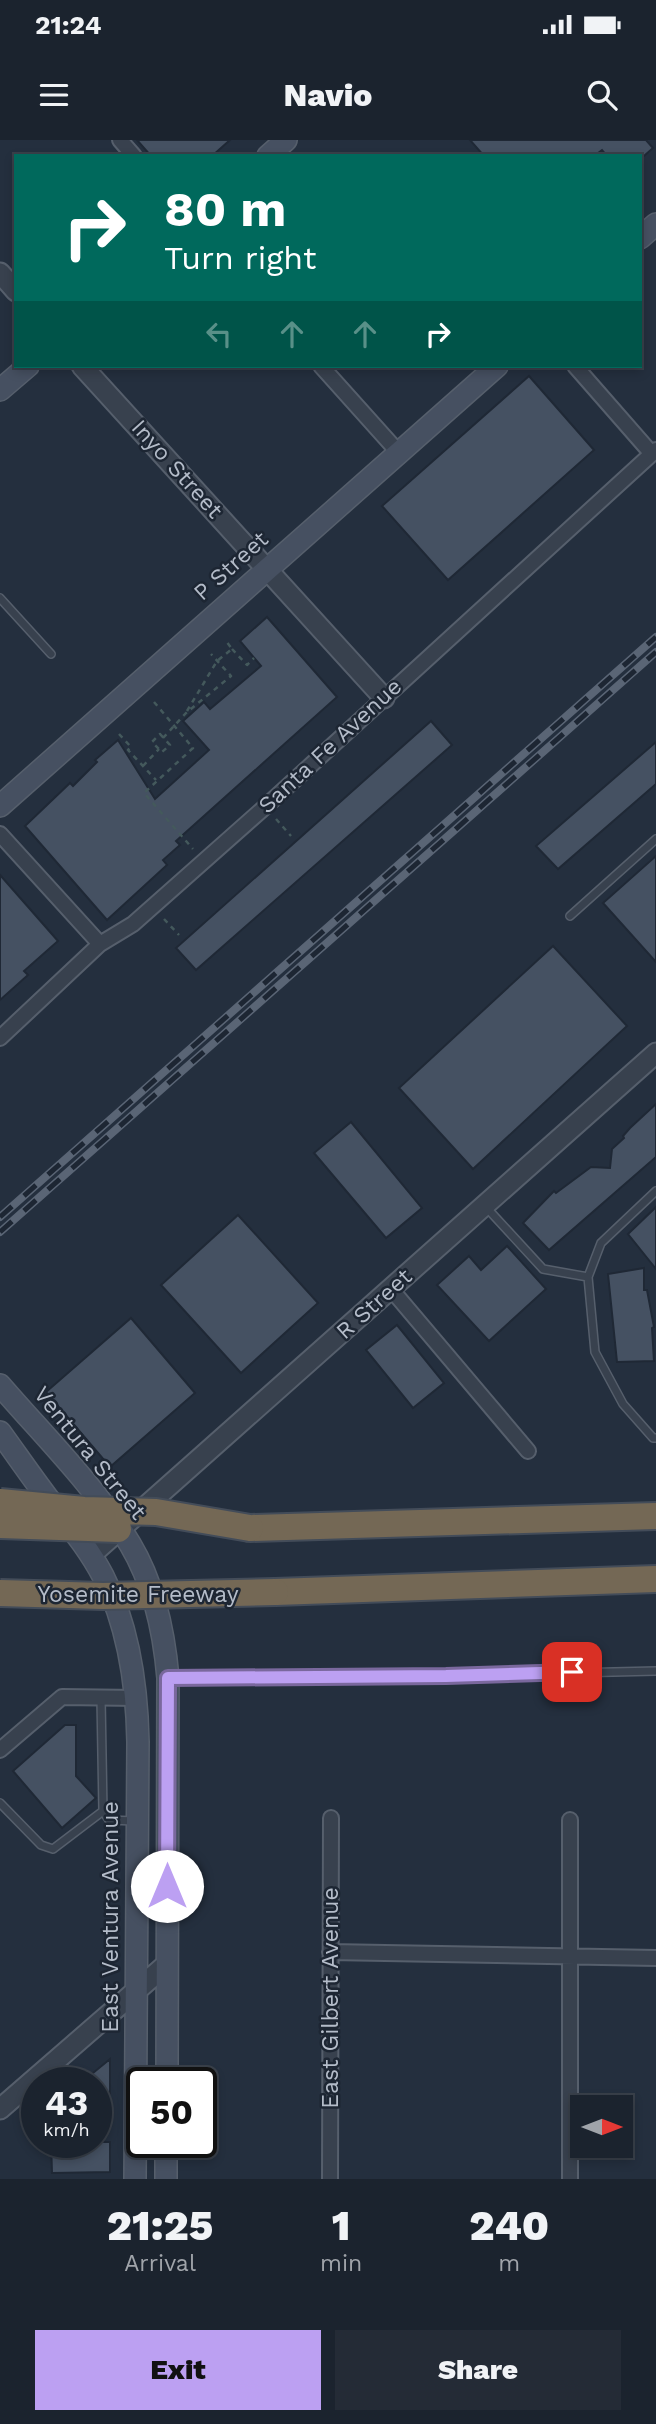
<!DOCTYPE html>
<html lang="en">
<head>
<meta charset="utf-8">
<style>
  body { margin:0; font-family:"Work Sans",sans-serif; background:#242b36; color:#f1f3f6; height:100vh; display:flex; flex-direction:column; font-size:26px; white-space:nowrap }
  * { box-sizing:border-box; margin:0 }
  p { font-size:23px; color:#a0a4aa }
  .icon { flex:none; width:38px; height:38px; fill:none; stroke:currentColor; stroke-width:2; stroke-linecap:round; stroke-linejoin:round }
  .map { position:relative; height:2039px; overflow:hidden }
  .side { display:flex; flex-direction:column; background:#1b232e; flex:1 }
  .side>* { flex:none }
  .hud { position:absolute; left:14px; top:14px; width:628px; height:214px; border-radius:0px; box-shadow:0 4px 10px #0003,0 0 0 2px #39404a; background:#00695c; color:#fff; overflow:hidden }
  .needle { width:46px; rotate:90deg }
  .buttons { position:absolute; left:570px; top:1955px; display:grid; gap:14px }
  .buttons a { display:grid; place-items:center; width:63px; height:63px; border-radius:0px; background:#1b232e; box-shadow:0 4px 10px #0003,0 0 0 2px #39404a; font-size:35px }
  .speed { position:absolute; left:21px; top:1927px; display:flex; gap:14px; font-size:35px; font-weight:700; text-align:center }
  .speed>* { display:grid; place-content:center; width:91px; height:91px; border-radius:50%; background:#1b232e; box-shadow:0 4px 10px #0003,0 0 0 2px #39404a; line-height:1 }
  .speed small { font-size:18px; font-weight:400 }
  .speed .limit { border:4px solid #111; border-radius:10px; background:#fff; color:#111 }
  .pin { position:absolute; display:grid; place-items:center; width:60px; height:60px; color:#fff; margin:-30px; border-radius:14px; box-shadow:0 4px 10px #0006 }
  .me { position:absolute; width:77px; margin:-38px; rotate:0deg; stroke-linejoin:round; filter:drop-shadow(0 0 5px #0008) }
  .turn { display:flex; align-items:center; gap:24px; height:147px; padding:0 35px; font-size:32px }
  .turn .icon { width:91px; height:91px; stroke-width:2.5 }
  .turn b { display:block; font-size:49px; line-height:60px }
  .lanes { display:flex; align-items:center; height:66px; padding:0 35px; background:#0003; justify-content:center; gap:35px; direction:ltr }
  .lanes .off { opacity:.35 }
  .eta { display:flex; justify-content:space-evenly; align-items:center; height:119px; text-align:center }
  .eta b { font-size:42px; font-weight:800; line-height:49px }
  .action { display:flex; gap:14px; margin-top:auto; padding:14px 35px }
  .action a { flex:1; height:80px; border-radius:0px; background:#bca0f2; color:#111; font-size:28px; font-weight:800; line-height:80px; text-align:center }
  .action a+a { background:#242b36; color:#f1f3f6 }
  .status { display:flex; justify-content:space-between; align-items:center; height:49px; padding:0 35px; background:#1b232e; direction:ltr }
  .status svg { height:19px; fill:currentColor }
  header { display:flex; justify-content:space-between; align-items:center; height:91px; padding:0 35px; background:#1b232e; font-size:32px; font-weight:800 }
  .map>svg:first-child { display:block }
</style>
</head>
<body>
<div class="status"><b>21:24</b><svg viewBox="0 0 49 12"><path d="M0 12V9h3v3zM5 12V6h3v6zM10 12V3h3v9zM15 12V0h3v12zM26 1h20v11H26zM47 4h2v5h-2z"/></svg></div>
<header><svg class="icon" aria-label="menu" viewBox="0 0 24 24"><path d="M4 6h16M4 12h16M4 18h16"/></svg>Navio<svg class="icon" aria-label="search" viewBox="0 0 24 24"><circle cx="10" cy="10" r="6"/><path d="M15 15l6 6"/></svg></header>
<div class="map">
<svg width="656" height="2039" viewBox="0 0 656 2039">
  <rect width="100%" height="100%" fill="#242f3e"/>
  <path fill="#455162" stroke="#1f2835" stroke-width="2" d="M137 0H230L212 16H151Z
    M470 0H646L653 8 644 16H607L602 10 594 16H484Z
    M529 236 594 310 448 440 382 366Z
    M267 477 337 557 176 701 180 705 163 720 167 725 107 780 25 686 70 643 73 646 97 622 95 620 118 600 155 659 209 610 183 581 204 562 210 569 261 526 240 501Z
    M431 581 452 605 196 830 176 808Z
    M656 602V644L558 729 536 706Z
    M656 716V822L603 763Z
    M0 735 58 801 24 831 28 835 0 860Z
    M553 806 627 886 473 1029 399 948Z
    M656 964V1017L549 1110 523 1083 554 1051 556 1053 591 1027 610 1028 612 1009 624 998 623 996 630 988Z
    M351 982 422 1068 386 1098 314 1013Z
    M656 1067V1129L628 1094Z
    M238 1075 318 1163 241 1233 161 1145Z
    M507 1106 546 1149 489 1201 437 1145 469 1116 481 1130Z
    M644 1128V1150H647L654 1187 652 1188 654 1221 617 1222 608 1134Z
    M131 1178 195 1253 110 1327 46 1252Z
    M397 1185 444 1243 413 1268 366 1210Z
    M65 1585H76V1636L96 1658 62 1688 13 1631Z
    M110 1919V1964L96 1965V1942H82Z
    M51 2002H110V2032L52 2033Z"/>
  <g fill="none" stroke-linecap="round" stroke-linejoin="round">
    <g stroke="#565f6c" stroke-width="10">
      <path id="service" d="M0 458 51 514
        M570 776 656 699
        M656 1051 601 1103 588 1137 595 1212 623 1264 653 1298H656
        M485 1066 543 1129 588 1137
        M172 1538 446 1536 656 1531
        M0 1663 41 1705 53 1709 103 1671 101 1558
        M103 1671 109 1680 135 1681"/>
    </g>
    <g stroke="#565f6c" stroke-width="18">
      <path id="minor" d="M120 0 134 16
        M321 226 399 313
        M575 226 652 314
        M0 694 100 804
        M0 898 100 804 133 784 265 667 656 310
        M391 1149 528 1311
        M0 1610 62 1557 137 1558
        M330 1812 656 1818
        M330 2039 331 1678
        M570 2039V1680"/>
    </g>
    <g stroke="#565f6c" stroke-width="23">
      <path id="tertiary" d="M0 133 16 151
        M82 226 384 558
        M91 1415 656 913
        M0 1969 167 1824"/>
    </g>
    <g stroke="#565f6c" stroke-width="24">
      <path id="secondary" d="M268 16 286 0
        M640 98 656 84
        M0 250 28 226
        M0 666 497 226
        M0 1245C44 1296 95 1346 130 1404 154 1444 164 1491 168 1538L167 1942
        M0 1292C16 1314 31 1336 47 1357 67 1383 88 1407 103 1436 129 1487 137 1546 138 1602L135 2039
        M166 2039V2002"/>
    </g>
    <g stroke="#434c59" stroke-width="30">
      <path id="motorway" d="M250 1388 656 1376
        M275 1452 656 1439"/>
    </g>
    <path stroke="#44595c" stroke-width="2.5" stroke-dasharray="5 5" stroke-linecap="butt" d="M232 509 247 525 254 518
      M154 562 193 608 144 653 193 709
      M187 571 217 521 232 509 226 501
      M119 594 131 607 128 610 156 640
      M160 594 170 605 162 612 152 602Z
      M163 598 186 573 231 536 211 514
      M143 626 159 609
      M276 679 291 696
      M164 779 179 795"/>
    <use href="#service" stroke="#38414e" stroke-width="7"/>
    <use href="#minor" stroke="#38414e" stroke-width="14"/>
    <use href="#tertiary" stroke="#38414e" stroke-width="19"/>
    <use href="#secondary" stroke="#465061" stroke-width="21"/>
    <use href="#motorway" stroke="#746855" stroke-width="26"/>
    <g stroke="#5a6575" stroke-width="8">
      <path id="rail" d="M0 1077 656 497
        M0 1092 656 512"/>
    </g>
    <use href="#rail" stroke="#1d2633" stroke-width="5" stroke-dasharray="16" stroke-linecap="butt"/>
    <g stroke="#434c59" stroke-width="30" stroke-linecap="butt">
      <path id="motorway-bridge" d="M0 1362 84 1370 156 1372 250 1388
        M0 1385 118 1389
        M0 1453 103 1456 275 1452"/>
    </g>
    <use href="#motorway-bridge" stroke="#746855" stroke-width="26"/>
  </g>
  <g fill="none" stroke-linecap="round" stroke-linejoin="round">
    <g stroke="#7a689d" stroke-width="18">
      <path id="route" d="M167 1746 168 1538 446 1536 572 1532"/>
    </g>
    <use href="#route" stroke="#bca0f2" stroke-width="12"/>
  </g>
  <g text-anchor="middle" dominant-baseline="central" stroke-width="5" stroke-linejoin="round" paint-order="stroke">
    <g font-size="23" fill="#b4bcc9" stroke="#1d2633">
      <text transform="translate(177 329) rotate(48)">Inyo Street</text>
      <text transform="translate(231 426) rotate(-42)">P Street</text>
      <text transform="translate(330 606) rotate(-43)">Santa Fe Avenue</text>
      <text transform="translate(374 1164) rotate(-42)">R Street</text>
      <text transform="translate(90 1313) rotate(51)">Ventura Street</text>
      <text x="138" y="1454">Yosemite Freeway</text>
      <text transform="translate(110 1777) rotate(-90)">East Ventura Avenue</text>
      <text transform="translate(330 1858) rotate(-90)">East Gilbert Avenue</text>
    </g>
  </g>
</svg>
<div class="buttons">
<a><svg class="needle" viewBox="-14 -14 28 28"><path d="M0-13l5 13h-10z" fill="#e53935"/><path d="M0 13l5-13h-10z" fill="#a0a4aa"/></svg></a>
</div>
<div class="speed"><div>43<small>km/h</small></div><div class="limit">50</div></div>
<div class="pin" style="left:572px;top:1532px;background:#d93025"><svg class="icon" aria-label="arrive" viewBox="0 0 24 24"><path d="M6 21V4h12l-3 4 3 4H6"/></svg></div>
<svg class="me" style="left:167px;top:1746px" viewBox="-20 -20 40 40"><circle r="19" fill="#fff"/><path d="M0-13L10 11 0 6-10 11z" fill="#bca0f2"/></svg>
<div class="hud">
<div class="turn"><svg class="icon" aria-label="right" viewBox="0 0 24 24"><path d="M7 20v-9h11M14 6l5 5-5 5"/></svg><div><b>80 m</b>Turn right</div></div>
<div class="lanes"><svg class="icon off" aria-label="left" viewBox="0 0 24 24"><path d="M17 20v-9H6M10 6l-5 5 5 5"/></svg><svg class="icon off" aria-label="ahead" viewBox="0 0 24 24"><path d="M12 20V5M6 11l6-6 6 6"/></svg><svg class="icon off" aria-label="ahead" viewBox="0 0 24 24"><path d="M12 20V5M6 11l6-6 6 6"/></svg><svg class="icon" aria-label="right" viewBox="0 0 24 24"><path d="M7 20v-9h11M14 6l5 5-5 5"/></svg></div>
</div>
</div>
<section class="side">
<div class="eta">
<div><b>21:25</b><p>Arrival</p></div>
<div><b>1</b><p>min</p></div>
<div><b>240</b><p>m</p></div>
</div>
<div class="action"><a>Exit</a><a>Share</a></div>
</section>
</body>
</html>
